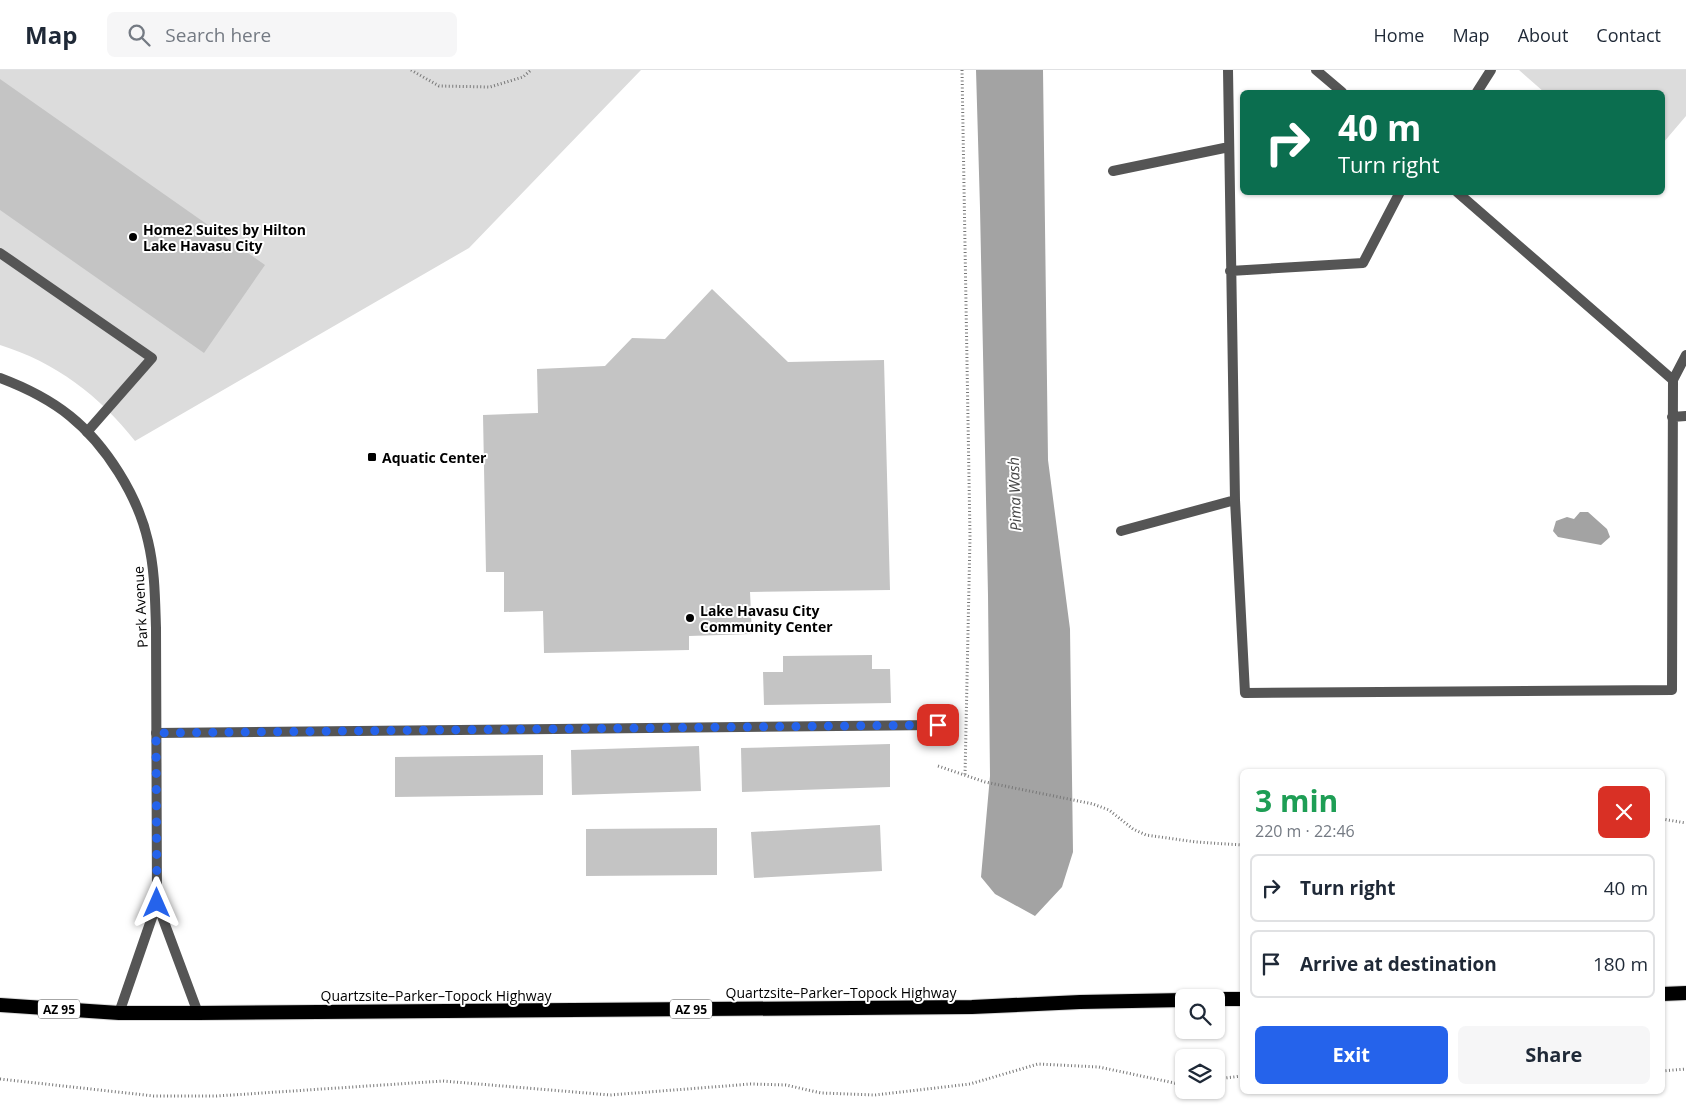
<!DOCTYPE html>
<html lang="en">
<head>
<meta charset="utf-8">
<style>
  body { margin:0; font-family:"Open Sans",sans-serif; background:#f6f6f7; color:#1f2937; height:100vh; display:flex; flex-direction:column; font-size:19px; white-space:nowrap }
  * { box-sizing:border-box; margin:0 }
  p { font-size:16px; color:#747a83 }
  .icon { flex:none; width:28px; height:28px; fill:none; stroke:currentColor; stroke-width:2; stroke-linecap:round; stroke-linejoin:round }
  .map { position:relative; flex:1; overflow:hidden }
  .details { position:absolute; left:1240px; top:699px; width:425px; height:325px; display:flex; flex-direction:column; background:#fff; border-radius:8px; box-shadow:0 1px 4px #0004 }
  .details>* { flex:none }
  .banner { position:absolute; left:1240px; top:20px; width:425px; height:105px; border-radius:8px; box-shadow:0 1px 4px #0004; background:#0b6e4f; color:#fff; overflow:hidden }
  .tools { position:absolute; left:1175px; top:919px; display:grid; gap:10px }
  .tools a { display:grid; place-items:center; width:50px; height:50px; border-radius:8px; background:#fff; box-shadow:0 1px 4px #0004; font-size:25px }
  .pin { position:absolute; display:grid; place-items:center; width:42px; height:42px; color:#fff; margin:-21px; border-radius:10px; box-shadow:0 2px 8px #0006 }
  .me { position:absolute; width:55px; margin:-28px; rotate:0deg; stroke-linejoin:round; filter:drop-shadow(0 0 4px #0008) }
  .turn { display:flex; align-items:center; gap:18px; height:105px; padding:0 15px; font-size:22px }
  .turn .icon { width:65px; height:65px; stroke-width:2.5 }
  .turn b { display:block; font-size:35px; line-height:42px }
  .round { display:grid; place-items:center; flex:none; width:52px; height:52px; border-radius:8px; background:#f6f6f7 }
  .overview { display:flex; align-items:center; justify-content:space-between; height:85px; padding:0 15px }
  h1 { font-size:30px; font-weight:700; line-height:38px; color:#1e9e55 }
  .action { display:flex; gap:10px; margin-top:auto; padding:10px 15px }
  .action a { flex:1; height:58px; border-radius:8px; background:#2563eb; color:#fff; font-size:20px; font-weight:700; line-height:58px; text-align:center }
  .action a+a { background:#f6f6f7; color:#1f2937 }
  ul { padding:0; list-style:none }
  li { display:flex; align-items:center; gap:15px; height:68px; margin:0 10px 8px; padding:0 5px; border:2px solid #e0e1e3; border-radius:8px }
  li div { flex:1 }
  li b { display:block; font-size:19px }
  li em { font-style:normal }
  header { display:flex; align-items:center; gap:30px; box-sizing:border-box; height:70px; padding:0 25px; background:#fff; border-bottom:1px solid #e0e1e3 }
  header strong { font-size:24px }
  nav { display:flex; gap:28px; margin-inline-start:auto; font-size:18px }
  .search { width:350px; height:45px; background:#f6f6f7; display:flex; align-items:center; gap:12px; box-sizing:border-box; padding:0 18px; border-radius:8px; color:#747a83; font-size:19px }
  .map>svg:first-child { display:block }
</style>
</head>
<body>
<header>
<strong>Map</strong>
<div class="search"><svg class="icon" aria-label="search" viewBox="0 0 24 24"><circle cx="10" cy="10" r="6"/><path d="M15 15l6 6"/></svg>Search here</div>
<nav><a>Home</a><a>Map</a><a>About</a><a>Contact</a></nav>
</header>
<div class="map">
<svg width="1686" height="1044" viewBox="0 0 1686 1044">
  <rect width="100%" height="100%" fill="#fff"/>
  <path fill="#dcdcdc" d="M0 0H641L469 178 135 371C100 326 55 292 0 275Z
    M1519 0H1686V46L1663 73 1662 22H1544Z"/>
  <path fill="#a3a3a3" d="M976 0H1043L1048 390 1070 559 1073 782 1062 817 1035 846 995 824 981 807 990 706 988 525 980 138Z
    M1580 442H1588L1607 459 1610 467 1601 475 1558 467 1553 461 1556 451 1567 447 1574 449Z"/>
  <path fill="#c4c4c4" d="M0 9 265 195 204 283 0 140Z
    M712 219 788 292 884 290 890 520 750 522 752 564 689 566V580L544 583 543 541 504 542V502H486L483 345 538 343 537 299 605 296 632 268 665 269Z
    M872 585V599H890L891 633 764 635 763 602H783V586Z
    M890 674V717L742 722 741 678Z
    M699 676 701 721 572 725 571 680Z
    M543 685V725L395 727V687Z
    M880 755 882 801 754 808 751 762Z
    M717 758V805L586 806V759Z"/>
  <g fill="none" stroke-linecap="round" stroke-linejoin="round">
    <g stroke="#dbdbdb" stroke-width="16">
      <path id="trunk" d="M1662 924 1686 923
        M1216 929H1242
        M0 935 119 943H198L972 937 1080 932 1184 930"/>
    </g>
    <path stroke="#777" stroke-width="3" stroke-dasharray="1 2.5" stroke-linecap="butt" d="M411 0 439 16 490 17 523 7 531 0
      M962 0 970 467 965 706
      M938 696 985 712 1093 734 1109 740 1133 759 1146 765 1196 772 1242 775
      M1662 749 1686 753
      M1662 1001 1686 999
      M0 1009 154 1026H217L443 1011 610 1025 751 1014 786 1015 821 1023 875 1025 970 1014 1038 994 1099 997 1179 1014 1184 1013
      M1216 1009 1242 1006"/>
    <path stroke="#555" stroke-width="10" d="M1228 0 1235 430 1245 623 1672 620 1673 310 1686 285
      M1316 0 1342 22
      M1477 22 1491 0
      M1113 101 1229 77
      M1457 122 1673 310
      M0 183 152 288 87 362
      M1230 201 1363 193 1400 122
      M1672 347 1686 346
      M1121 461 1235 430
      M156 663 938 655"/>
    <path stroke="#555" stroke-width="10" d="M0 308C24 317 50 330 70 346 106 375 138 426 148 471 155 500 155 529 156 558L157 833 119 943
      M157 833 198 943"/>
    <use href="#trunk" stroke="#000" stroke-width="14"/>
  </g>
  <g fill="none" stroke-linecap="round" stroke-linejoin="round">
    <path stroke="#2563eb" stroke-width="9" stroke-dasharray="0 16.2" d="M157 833 156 663 938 655"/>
  </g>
  <g fill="#000" stroke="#fff" stroke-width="2">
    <circle cx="133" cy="167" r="5"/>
    <rect x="367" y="382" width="10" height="10" rx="2.5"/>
    <circle cx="690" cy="548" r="5"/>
  </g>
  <g text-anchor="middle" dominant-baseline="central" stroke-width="4" stroke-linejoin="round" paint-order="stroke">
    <g fill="#fff" stroke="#4c4c4c" stroke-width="1">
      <rect x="38" y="929.5" width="42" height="19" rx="4"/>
      <rect x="670" y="929.5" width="42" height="19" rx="4"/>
    </g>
    <g font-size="12" font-weight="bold" fill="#000">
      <text x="59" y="939">AZ 95</text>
      <text x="691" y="939">AZ 95</text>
    </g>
    <g font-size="14" font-weight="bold" fill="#000" stroke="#fff" text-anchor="start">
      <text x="143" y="159">Home2 Suites by Hilton<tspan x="143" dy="16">Lake Havasu City</tspan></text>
      <text x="382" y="387">Aquatic Center</text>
      <text x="700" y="540">Lake Havasu City<tspan x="700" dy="16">Community Center</tspan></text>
    </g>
    <g font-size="14" fill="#000" stroke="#fff">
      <text transform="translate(140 537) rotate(-93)">Park Avenue</text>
      <text x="841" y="922">Quartzsite–Parker–Topock Highway</text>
      <text x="436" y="925">Quartzsite–Parker–Topock Highway</text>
    </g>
    <g font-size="15" font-style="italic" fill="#444" stroke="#fff">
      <text transform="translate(1014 424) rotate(-92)">Pima Wash</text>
    </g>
  </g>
</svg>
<div class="tools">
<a><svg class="icon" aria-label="search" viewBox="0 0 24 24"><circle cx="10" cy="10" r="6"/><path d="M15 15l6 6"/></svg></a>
<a><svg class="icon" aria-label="layers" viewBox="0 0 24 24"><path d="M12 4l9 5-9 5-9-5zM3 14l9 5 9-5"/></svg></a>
</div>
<div class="pin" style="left:938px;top:655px;background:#d93025"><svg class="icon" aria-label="arrive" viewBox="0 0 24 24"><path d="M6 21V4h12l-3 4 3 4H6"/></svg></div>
<svg class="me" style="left:157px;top:833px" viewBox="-20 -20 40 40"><path d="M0-17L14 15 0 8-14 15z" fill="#2563eb" stroke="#fff" stroke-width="4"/></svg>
<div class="banner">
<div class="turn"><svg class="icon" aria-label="right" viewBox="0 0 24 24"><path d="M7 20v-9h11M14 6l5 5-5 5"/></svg><div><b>40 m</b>Turn right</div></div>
</div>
<section class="details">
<div class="overview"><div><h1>3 min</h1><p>220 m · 22:46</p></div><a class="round" style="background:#d93025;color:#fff"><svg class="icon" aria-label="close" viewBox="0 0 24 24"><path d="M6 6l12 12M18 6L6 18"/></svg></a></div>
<ul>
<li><svg class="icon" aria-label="right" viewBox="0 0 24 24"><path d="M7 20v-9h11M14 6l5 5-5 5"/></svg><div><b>Turn right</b></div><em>40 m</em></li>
<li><svg class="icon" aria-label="arrive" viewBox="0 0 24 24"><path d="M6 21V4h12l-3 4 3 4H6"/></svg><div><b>Arrive at destination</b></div><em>180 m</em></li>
</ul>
<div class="action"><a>Exit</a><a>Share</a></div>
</section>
</div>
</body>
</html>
